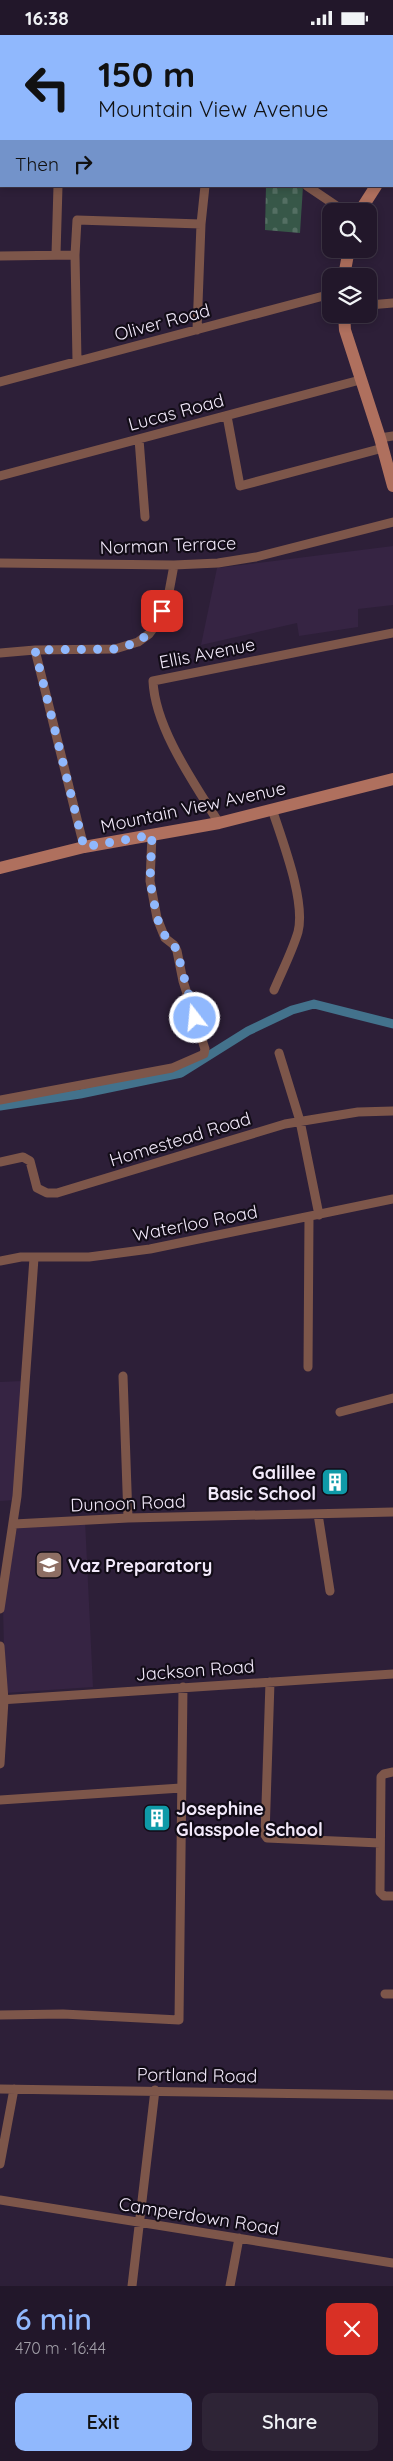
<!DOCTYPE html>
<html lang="en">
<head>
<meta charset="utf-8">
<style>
  body { margin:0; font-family:Quicksand,sans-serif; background:#2e2436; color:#f1f3f6; height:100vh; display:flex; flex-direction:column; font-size:19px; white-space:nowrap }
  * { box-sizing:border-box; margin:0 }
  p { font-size:16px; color:#a29fa8 }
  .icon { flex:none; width:28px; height:28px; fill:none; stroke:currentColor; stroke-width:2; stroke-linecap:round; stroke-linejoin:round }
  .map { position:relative; height:2251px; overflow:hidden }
  .side { display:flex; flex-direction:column; background:#22172a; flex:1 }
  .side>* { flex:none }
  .top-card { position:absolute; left:0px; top:0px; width:394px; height:152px; box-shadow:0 2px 8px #0003,0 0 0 1px #3f3647; background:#90b8fd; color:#111; overflow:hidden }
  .fabs { position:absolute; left:322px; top:168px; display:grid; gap:10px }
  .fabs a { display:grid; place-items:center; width:55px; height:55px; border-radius:10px; background:#22172a; box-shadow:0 2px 8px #0003,0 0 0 1px #3f3647; font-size:25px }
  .pin { position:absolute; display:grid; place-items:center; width:42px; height:42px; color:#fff; margin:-21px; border-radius:10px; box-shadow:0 2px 8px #0006 }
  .me { position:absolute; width:55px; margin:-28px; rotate:344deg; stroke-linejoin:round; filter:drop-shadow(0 0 4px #0008) }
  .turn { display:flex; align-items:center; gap:18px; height:105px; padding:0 15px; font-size:22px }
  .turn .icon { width:65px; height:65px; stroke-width:2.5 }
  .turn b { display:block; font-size:35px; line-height:42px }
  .then { display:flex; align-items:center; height:48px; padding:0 15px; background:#0003; gap:10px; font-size:19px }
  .round { display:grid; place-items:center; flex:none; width:52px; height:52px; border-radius:10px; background:#2e2436 }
  .head { display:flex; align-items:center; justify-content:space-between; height:85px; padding:0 15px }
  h1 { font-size:30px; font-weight:600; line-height:38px; color:#90b8fd }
  .action { display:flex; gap:10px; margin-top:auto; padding:10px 15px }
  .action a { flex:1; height:58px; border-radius:10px; background:#90b8fd; color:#111; font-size:20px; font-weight:600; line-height:58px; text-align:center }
  .action a+a { background:#2e2436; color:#f1f3f6 }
  .status { display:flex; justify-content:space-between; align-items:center; height:35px; padding:0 25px; background:#22172a; direction:ltr }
  .status svg { height:14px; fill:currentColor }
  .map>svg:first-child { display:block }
</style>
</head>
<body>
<div class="status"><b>16:38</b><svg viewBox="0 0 49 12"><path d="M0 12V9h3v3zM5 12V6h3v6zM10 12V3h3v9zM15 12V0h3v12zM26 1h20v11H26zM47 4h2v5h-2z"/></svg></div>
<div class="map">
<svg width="393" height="2251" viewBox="0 0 393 2251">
  <defs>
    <pattern id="cemetery-stones" width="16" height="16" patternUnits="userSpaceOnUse" patternTransform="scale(1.25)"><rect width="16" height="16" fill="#375748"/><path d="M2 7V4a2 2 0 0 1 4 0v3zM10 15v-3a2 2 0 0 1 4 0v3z" fill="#546f63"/></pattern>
  </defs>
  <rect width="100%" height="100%" fill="#2d1f38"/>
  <path fill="#362443" d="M393 511V570L358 574V592L299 601 297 588 201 610 217 533Z
    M22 1346 15 1465 0 1466V1347Z
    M85 1485 93 1652 5 1658 3 1572 18 1487Z"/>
  <path fill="url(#cemetery-stones)" d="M266 151H303L300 198 265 195Z"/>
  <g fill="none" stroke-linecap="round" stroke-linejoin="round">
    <path stroke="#43728c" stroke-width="9" d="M0 1071 80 1059 181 1038 248 996 292 975 314 969 393 989"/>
    <path stroke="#7d564a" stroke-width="9" d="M100 0 101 1
      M250 0 251 1
      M335 0 336 1
      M31 1 32 0
      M89 1V0
      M392 52 393 53
      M0 74 1 70
      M307 151 344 176
      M56 219 58 151
      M0 221 75 220
      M369 270 393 268
      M197 295 201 189 205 151
      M77 326 75 220 77 185 201 189
      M0 347 331 259
      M227 381 240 451 383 413
      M380 403 393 401
      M139 404 145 482
      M0 441 360 345
      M0 528 174 530 218 528 256 522 393 487
      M35 615 84 812
      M0 618 35 615 115 614 138 607 149 599 157 588 169 557 174 530
      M272 774C282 805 306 866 298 897 292 917 282 936 274 955
      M219 788C194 748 155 693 153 646L393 598
      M279 1018 300 1086 319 1180
      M0 1065 172 1033 204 1019 205 1014 183 946 177 916 174 910 165 903 157 883 150 846 152 800
      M0 1127 23 1122 30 1126 37 1153 47 1158H57L285 1089 358 1077 393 1076
      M0 1226 21 1222H89L150 1214 393 1164
      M308 1332 309 1183
      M123 1341 128 1483
      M340 1377 393 1363
      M318 1479 330 1556
      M14 1489 128 1483 393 1477
      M0 1574 17 1461 34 1223
      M0 1611 4 1665 0 1729
      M270 1647 265 1800 267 1803 380 1808
      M0 1665 393 1639
      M393 1737 384 1739 381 1742 380 1857 384 1861H393
      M0 1765 181 1753
      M385 1959H393
      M0 1980 63 1979 179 1985 183 1652
      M0 2054 393 2060
      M0 2129 14 2054
      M0 2165 393 2228
      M132 2251 155 2055
      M230 2251 239 2203"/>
    <path stroke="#af705e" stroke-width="12" d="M392 131 393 130
      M360 176 376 151
      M344 241 349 214
      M344 279 345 295 380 403 393 451
      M0 833 84 812 219 788 393 744"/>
  </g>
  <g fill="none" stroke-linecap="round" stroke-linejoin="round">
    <path stroke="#90b8fd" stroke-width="9" stroke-dasharray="0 16.2" d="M162 576C150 602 142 607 115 614L35 615 84 812 152 800 150 846 157 883 166 903 174 910 177 916 195 983"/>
  </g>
  <defs>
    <g id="building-square" transform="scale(1.4375)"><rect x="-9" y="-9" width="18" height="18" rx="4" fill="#0f9aa8" stroke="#120c17"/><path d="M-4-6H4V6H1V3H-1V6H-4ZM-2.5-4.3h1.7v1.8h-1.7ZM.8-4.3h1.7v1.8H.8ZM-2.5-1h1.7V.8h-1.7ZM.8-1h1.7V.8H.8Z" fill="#fff"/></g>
    <g id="school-square" transform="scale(1.4375)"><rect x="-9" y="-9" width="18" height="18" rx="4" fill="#8d6e63" stroke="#120c17"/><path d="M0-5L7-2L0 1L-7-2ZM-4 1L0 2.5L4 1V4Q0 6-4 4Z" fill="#fff"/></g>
  </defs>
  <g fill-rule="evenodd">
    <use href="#building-square" x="335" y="1447"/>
    <use href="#school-square" x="49" y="1530"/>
    <use href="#building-square" x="157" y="1783"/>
  </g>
  <g text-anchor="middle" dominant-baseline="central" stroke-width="4.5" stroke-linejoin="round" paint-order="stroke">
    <g font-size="18" fill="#f2e9fa" stroke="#120c17">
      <text transform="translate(162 287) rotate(-15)">Oliver Road</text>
      <text transform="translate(176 377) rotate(-15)">Lucas Road</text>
      <text transform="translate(168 510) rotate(-2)">Norman Terrace</text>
      <text transform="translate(207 618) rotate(-11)">Ellis Avenue</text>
      <text transform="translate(193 772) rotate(-12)">Mountain View Avenue</text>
      <text transform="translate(180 1104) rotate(-17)">Homestead Road</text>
      <text transform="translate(195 1188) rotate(-11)">Waterloo Road</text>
      <text transform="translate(128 1468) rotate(-2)">Dunoon Road</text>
      <text transform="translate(195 1635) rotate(-4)">Jackson Road</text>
      <text transform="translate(197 2040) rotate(1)">Portland Road</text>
      <text transform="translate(199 2181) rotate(9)">Camperdown Road</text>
    </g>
    <g font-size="18" font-weight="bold" fill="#f2e9fa" stroke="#120c17" text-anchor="start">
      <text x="316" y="1437" text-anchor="end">Galillee<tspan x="316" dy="21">Basic School</tspan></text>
      <text x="68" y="1530">Vaz Preparatory</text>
      <text x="176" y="1773">Josephine<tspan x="176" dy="21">Glasspole School</tspan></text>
    </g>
  </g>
</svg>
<div class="fabs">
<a><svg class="icon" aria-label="search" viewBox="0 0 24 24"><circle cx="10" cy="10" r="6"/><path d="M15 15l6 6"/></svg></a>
<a><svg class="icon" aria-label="layers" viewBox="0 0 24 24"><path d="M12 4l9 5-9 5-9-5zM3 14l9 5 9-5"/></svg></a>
</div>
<div class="pin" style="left:162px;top:576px;background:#d93025"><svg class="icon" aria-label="arrive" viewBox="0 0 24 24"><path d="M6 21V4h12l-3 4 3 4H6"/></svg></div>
<svg class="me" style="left:195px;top:983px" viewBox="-20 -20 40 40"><circle r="17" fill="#90b8fd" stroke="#fff" stroke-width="3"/><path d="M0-11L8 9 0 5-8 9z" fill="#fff"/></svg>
<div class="top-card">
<div class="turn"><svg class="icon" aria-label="left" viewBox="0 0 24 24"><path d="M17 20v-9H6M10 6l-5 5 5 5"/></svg><div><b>150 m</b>Mountain View Avenue</div></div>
<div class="then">Then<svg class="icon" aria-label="right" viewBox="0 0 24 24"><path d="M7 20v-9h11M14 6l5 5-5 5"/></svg></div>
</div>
</div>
<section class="side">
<div class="head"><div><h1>6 min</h1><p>470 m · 16:44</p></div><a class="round" style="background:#d93025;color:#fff"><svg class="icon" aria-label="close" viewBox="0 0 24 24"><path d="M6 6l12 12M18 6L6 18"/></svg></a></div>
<div class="action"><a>Exit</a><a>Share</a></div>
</section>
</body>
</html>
